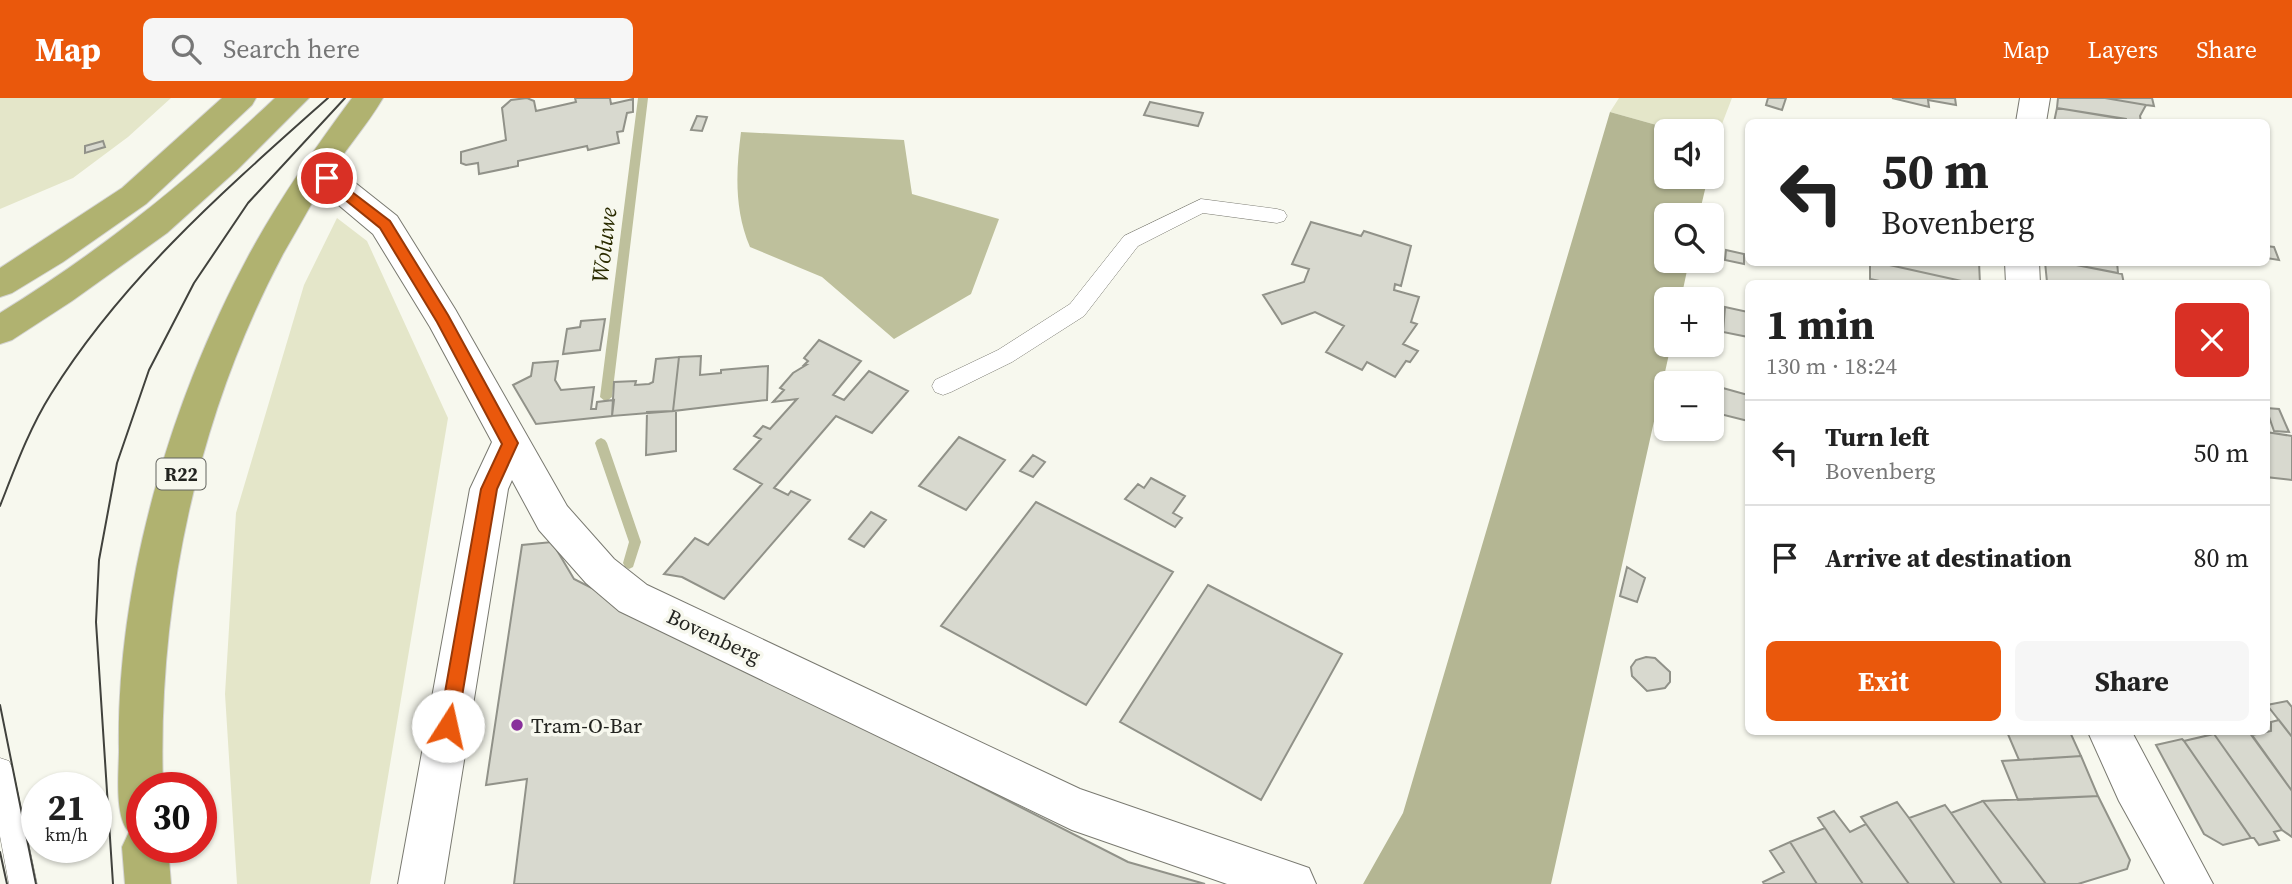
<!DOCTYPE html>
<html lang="en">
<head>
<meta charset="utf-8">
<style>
  body { margin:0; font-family:"Source Serif 4",serif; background:#f6f6f6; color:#222; height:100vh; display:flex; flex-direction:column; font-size:26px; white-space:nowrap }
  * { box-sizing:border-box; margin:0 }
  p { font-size:23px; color:#767676 }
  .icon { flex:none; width:38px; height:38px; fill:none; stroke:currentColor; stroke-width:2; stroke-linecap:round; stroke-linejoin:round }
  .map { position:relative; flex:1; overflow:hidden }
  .panel { position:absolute; left:1745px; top:182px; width:525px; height:455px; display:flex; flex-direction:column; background:#fff; border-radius:10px; box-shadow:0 2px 5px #0004 }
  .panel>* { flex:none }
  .banner { position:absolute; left:1745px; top:21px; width:525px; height:147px; border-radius:10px; box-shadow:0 2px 5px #0004; background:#fff; color:#222; overflow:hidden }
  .controls { position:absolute; left:1654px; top:21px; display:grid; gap:14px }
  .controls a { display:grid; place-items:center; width:70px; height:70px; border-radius:10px; background:#fff; box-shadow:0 2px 5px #0004; font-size:35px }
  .speed { position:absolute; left:21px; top:674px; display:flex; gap:14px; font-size:35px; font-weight:700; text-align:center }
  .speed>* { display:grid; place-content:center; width:91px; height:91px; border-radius:50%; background:#fff; box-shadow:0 2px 5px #0004; line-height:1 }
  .speed small { font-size:18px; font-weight:400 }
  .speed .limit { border:10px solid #d22; background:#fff; color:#111 }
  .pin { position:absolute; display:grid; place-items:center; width:60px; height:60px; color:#fff; margin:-30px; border:4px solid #fff; border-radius:50%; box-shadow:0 2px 7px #0007 }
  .me { position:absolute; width:77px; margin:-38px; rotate:10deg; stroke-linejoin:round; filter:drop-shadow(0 0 5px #0008) }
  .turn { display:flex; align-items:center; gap:24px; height:147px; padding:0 21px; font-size:32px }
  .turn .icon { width:91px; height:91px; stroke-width:2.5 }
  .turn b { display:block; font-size:49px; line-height:60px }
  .round { display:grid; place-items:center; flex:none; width:74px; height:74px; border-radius:10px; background:#f6f6f6 }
  .head { display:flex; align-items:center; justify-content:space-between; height:119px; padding:0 21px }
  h1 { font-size:42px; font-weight:700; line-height:52px }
  .button { display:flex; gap:14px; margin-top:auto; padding:14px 21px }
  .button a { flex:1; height:80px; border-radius:10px; background:#ea580c; color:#fff; font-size:28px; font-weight:700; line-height:80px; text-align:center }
  .button a+a { background:#f6f6f6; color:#222 }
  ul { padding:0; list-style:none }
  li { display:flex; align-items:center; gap:21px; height:105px; padding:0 21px; border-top:2px solid #e0e0e0 }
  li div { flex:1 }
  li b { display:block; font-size:26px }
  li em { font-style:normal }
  header { display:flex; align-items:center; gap:42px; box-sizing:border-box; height:98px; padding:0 35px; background:#ea580c; color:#fff }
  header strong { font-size:33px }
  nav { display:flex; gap:38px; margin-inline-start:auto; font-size:24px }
  .search { width:490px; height:63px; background:#f6f6f6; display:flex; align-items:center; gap:18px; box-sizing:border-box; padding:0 24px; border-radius:10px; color:#767676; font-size:26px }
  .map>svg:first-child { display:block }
</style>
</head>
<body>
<header>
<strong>Map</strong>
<div class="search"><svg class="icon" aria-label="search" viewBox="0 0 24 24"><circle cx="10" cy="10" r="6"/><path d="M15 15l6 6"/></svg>Search here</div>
<nav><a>Map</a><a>Layers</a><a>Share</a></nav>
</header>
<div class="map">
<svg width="2292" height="786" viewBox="0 0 2292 786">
  <rect width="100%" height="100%" fill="#f7f8ee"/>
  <path fill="#e4e6c9" d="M0 0H171L128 39 73 80 0 111Z
    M1619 0H1732L1715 44 1712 42V33H1678L1610 14Z
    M337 120 367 143 448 320 370 786H237L225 596 236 415 304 187Z"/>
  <path fill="#b4b693" d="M1610 14 1678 33H1666V79H1708L1699 117H1666V163H1689L1681 201H1666V247H1671L1551 786H1363L1403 715Z"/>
  <path fill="#bec09c" d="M741 34 904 42 912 96 999 121 971 196 894 241 822 179 750 149C734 111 736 73 741 34Z"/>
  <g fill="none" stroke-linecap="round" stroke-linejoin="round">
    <path fill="#bec09c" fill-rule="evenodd" d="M638 0H648L612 299 606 304 600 299Z
      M601 340 605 342 607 345 641 444 633 469 629 471 625 469 623 465 629 444 595 345 597 342Z"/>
  </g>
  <path fill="#d8d9cf" stroke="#919289" stroke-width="2" d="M527 0 534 3 536 13 576 4 575 0H610L611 6 633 1V14L627 15 623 33 617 34 619 45 588 52 587 48 518 63V68L479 76 478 65 466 67 461 65V54L506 42 502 10 511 2Z
    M1768 0H1786L1782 12 1766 7Z
    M1892 0H1955L1956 7 1928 2 1929 9Z
    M2058 0H2105L2146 7 2140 18 2141 24 2057 10Z
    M2105 0H2152L2154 8 2146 7Z
    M1150 4 1203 15 1198 28 1144 17Z
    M2057 10 2126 21 2127 24H2054Z
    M697 18 707 19 702 33 691 32Z
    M103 43 105 49 85 55V48Z
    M1311 124 1361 138 1364 133 1411 148 1401 188 1395 186 1394 192 1419 199 1411 224 1417 226 1403 246 1418 253 1410 264 1406 263 1395 279 1367 264 1362 272 1326 254 1344 228 1315 214 1282 226 1263 197 1304 184 1309 171 1292 166Z
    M2266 148 2274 149 2279 162 2266 160Z
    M1726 152 1744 156V166L1725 162Z
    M1870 164H1876L1975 186 1889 185 1870 181Z
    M1876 164H1979L1980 186H1975Z
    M2045 164H2061L2122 176 2124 186 2047 184Z
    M2061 164H2117L2118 175Z
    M1725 209 1748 214V239L1723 234Z
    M605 221 600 252 563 256 567 231 580 229 581 223Z
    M819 242 861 263 833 297 844 302 869 273 908 293 872 335 836 318 774 390 788 397 791 393 810 402 724 501 682 479 664 476 695 440 708 447 762 386 734 371 761 341 754 338 763 328 770 331 797 301 773 304 784 292 780 290 793 275 806 267H804L808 263 804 260Z
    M701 258 700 277 721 275V272L768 268 767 302 673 313 679 259Z
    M679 259 673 313 612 318 614 284 636 283 635 287 649 286 653 284 656 261Z
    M558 263 555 282 561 292 594 289 591 311H596L597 304 614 302 612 318 536 326 513 287 531 278 533 265Z
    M1712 287 1748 297V323L1712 314Z
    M2266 310 2279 311 2289 334 2274 333Z
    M673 313H676V353L646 357 647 314Z
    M2266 334 2292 338V382L2266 379Z
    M959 339 1005 362 966 412 919 388Z
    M1033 357 1045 364 1033 379 1020 373Z
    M1151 380 1185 398 1173 415 1182 420 1175 429 1125 401 1138 386 1144 390Z
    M1036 404 1173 474 1086 607 941 528Z
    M871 414 886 422 864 449 849 441Z
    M552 444 574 481 1128 764 1205 786H514L527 681 486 687 522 447Z
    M1627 469 1645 480 1637 504 1620 498Z
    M1208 487 1342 556 1261 702 1120 624Z
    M1646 559 1655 560 1670 574V584L1665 590 1647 593 1632 578 1631 569 1636 562Z
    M2287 603 2292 609V639L2267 607Z
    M2279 622 2292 639V693L2252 637 2271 633V624Z
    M2007 634H2070L2081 658 2019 662Z
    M2224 634H2249L2292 693V739L2282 732 2214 636Z
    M2214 636 2282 732 2274 734 2279 742 2259 747 2254 740H2251L2184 643Z
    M2182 641 2184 643 2251 740 2223 747 2204 736 2156 647Z
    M2081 658 2098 698 2018 702 2002 663Z
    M2098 698 2130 762 2127 771 2078 786H2046L1983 703Z
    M1983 703 2046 786H2002L1951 715Z
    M1897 704 1909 720 1955 786H1909L1861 719Z
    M1945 707 1951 715 2002 786H1955L1909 720Z
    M1834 713 1850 734 1866 726 1909 786H1863L1818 720Z
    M1825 730 1863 786H1817L1790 744Z
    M1790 744 1817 786H1764L1763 784 1784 774 1770 753Z"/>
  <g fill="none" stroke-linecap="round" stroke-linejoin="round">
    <g stroke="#797970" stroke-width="1">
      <path id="service" d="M1201 101 1277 111 1284 113 1287 118 1284 123 1277 125 1203 115 1138 148 1084 218 1012 264 951 294 943 297 935 294 932 288 935 282 998 252 1070 206 1124 138Z
        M0 660 9 663 13 672 37 786H9L0 738Z"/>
    </g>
    <g stroke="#797970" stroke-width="2">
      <path id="minor" d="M2020 0H2050L2046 24H2016Z
        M320 56 331 59 339 72 397 118 455 211 567 408 614 461 647 487 1080 691 1309 770 1316 786H1227L1072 732 619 513 586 485 539 432 512 382 508 391 444 786H398L470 391 492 344 430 229 373 136 316 88 304 67 309 59Z
        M2005 164H2039L2040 186H2006Z
        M2088 634H2132L2213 786H2165L2119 703Z"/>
    </g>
    <g stroke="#d3d3d2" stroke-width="2">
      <path id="trunk" d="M222 0H256L252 7 146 106 63 164 12 195 0 199V170L122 90Z
        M275 0H309L237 72 167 135 72 203 12 242 0 246V215C105 150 186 84 275 0Z
        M352 0H383C366 29 343 54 325 83 311 106 297 132 283 156 197 318 157 507 163 690H142V749H168L171 786H125L122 749 129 734C114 719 119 673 119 652 116 485 171 301 250 155 280 100 315 50 352 0Z"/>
    </g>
    <use href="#service" fill="#fff" fill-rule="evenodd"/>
    <use href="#minor" fill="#fff" fill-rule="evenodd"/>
    <use href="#trunk" fill="#b0b270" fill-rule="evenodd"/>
    <path stroke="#41423d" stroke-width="2" d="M0 408C15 370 29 331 51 296 123 180 227 90 328 0
      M0 607 36 786
      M0 754 7 786
      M113 786 96 524 99 462 117 365 149 272 194 185 248 105 345 0"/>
  </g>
  <path fill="#ea580c" stroke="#983908" stroke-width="2" d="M327 75 390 123 448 217 518 345 497 391 457 628 455 634 448 636 442 634 439 628 481 391 502 346 437 224 380 130 322 83 320 80Z"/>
  <circle fill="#892f9b" stroke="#f7f8ee" stroke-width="2.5" cx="517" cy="627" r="7"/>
  <g text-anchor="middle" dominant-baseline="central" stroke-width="7" stroke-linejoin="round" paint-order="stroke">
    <rect fill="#f7f8ee" stroke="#63645e" stroke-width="2" x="156.5" y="360.5" width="49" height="31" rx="5"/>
    <g font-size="19" font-weight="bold" fill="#232420">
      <text x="181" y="376">R22</text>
    </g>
    <g font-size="21" fill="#232420" stroke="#f7f8ee">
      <text transform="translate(714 538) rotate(25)">Bovenberg</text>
    </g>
    <g font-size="21" fill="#232420" stroke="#f7f8ee" text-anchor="start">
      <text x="531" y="627">Tram-O-Bar</text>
    </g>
    <g font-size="23" font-style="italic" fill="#2b2c00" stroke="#f7f8ee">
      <text transform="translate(604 147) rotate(-83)">Woluwe</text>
    </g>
  </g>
</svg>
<div class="controls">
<a><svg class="icon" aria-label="sound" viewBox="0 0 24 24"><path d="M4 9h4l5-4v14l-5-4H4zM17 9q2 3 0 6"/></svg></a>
<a><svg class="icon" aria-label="search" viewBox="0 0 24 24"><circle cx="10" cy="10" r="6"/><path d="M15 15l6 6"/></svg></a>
<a>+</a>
<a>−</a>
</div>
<div class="speed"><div>21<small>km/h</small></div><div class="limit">30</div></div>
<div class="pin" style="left:327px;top:80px;background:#d93025"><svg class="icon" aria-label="arrive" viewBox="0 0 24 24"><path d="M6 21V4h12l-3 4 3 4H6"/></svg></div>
<svg class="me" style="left:448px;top:628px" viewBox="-20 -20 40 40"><circle r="19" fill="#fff"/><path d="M0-13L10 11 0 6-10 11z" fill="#ea580c"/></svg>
<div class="banner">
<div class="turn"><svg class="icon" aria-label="left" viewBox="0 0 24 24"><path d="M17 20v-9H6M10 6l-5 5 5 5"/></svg><div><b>50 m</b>Bovenberg</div></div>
</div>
<section class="panel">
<div class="head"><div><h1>1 min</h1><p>130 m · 18:24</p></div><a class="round" style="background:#d93025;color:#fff"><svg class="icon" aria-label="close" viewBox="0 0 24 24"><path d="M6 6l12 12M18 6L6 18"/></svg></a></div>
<ul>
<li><svg class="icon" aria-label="left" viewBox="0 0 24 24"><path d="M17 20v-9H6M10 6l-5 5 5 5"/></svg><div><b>Turn left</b><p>Bovenberg</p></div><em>50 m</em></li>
<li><svg class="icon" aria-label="arrive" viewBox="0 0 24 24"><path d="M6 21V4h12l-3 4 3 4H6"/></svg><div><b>Arrive at destination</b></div><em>80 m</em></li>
</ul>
<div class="button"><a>Exit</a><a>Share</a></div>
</section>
</div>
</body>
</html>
